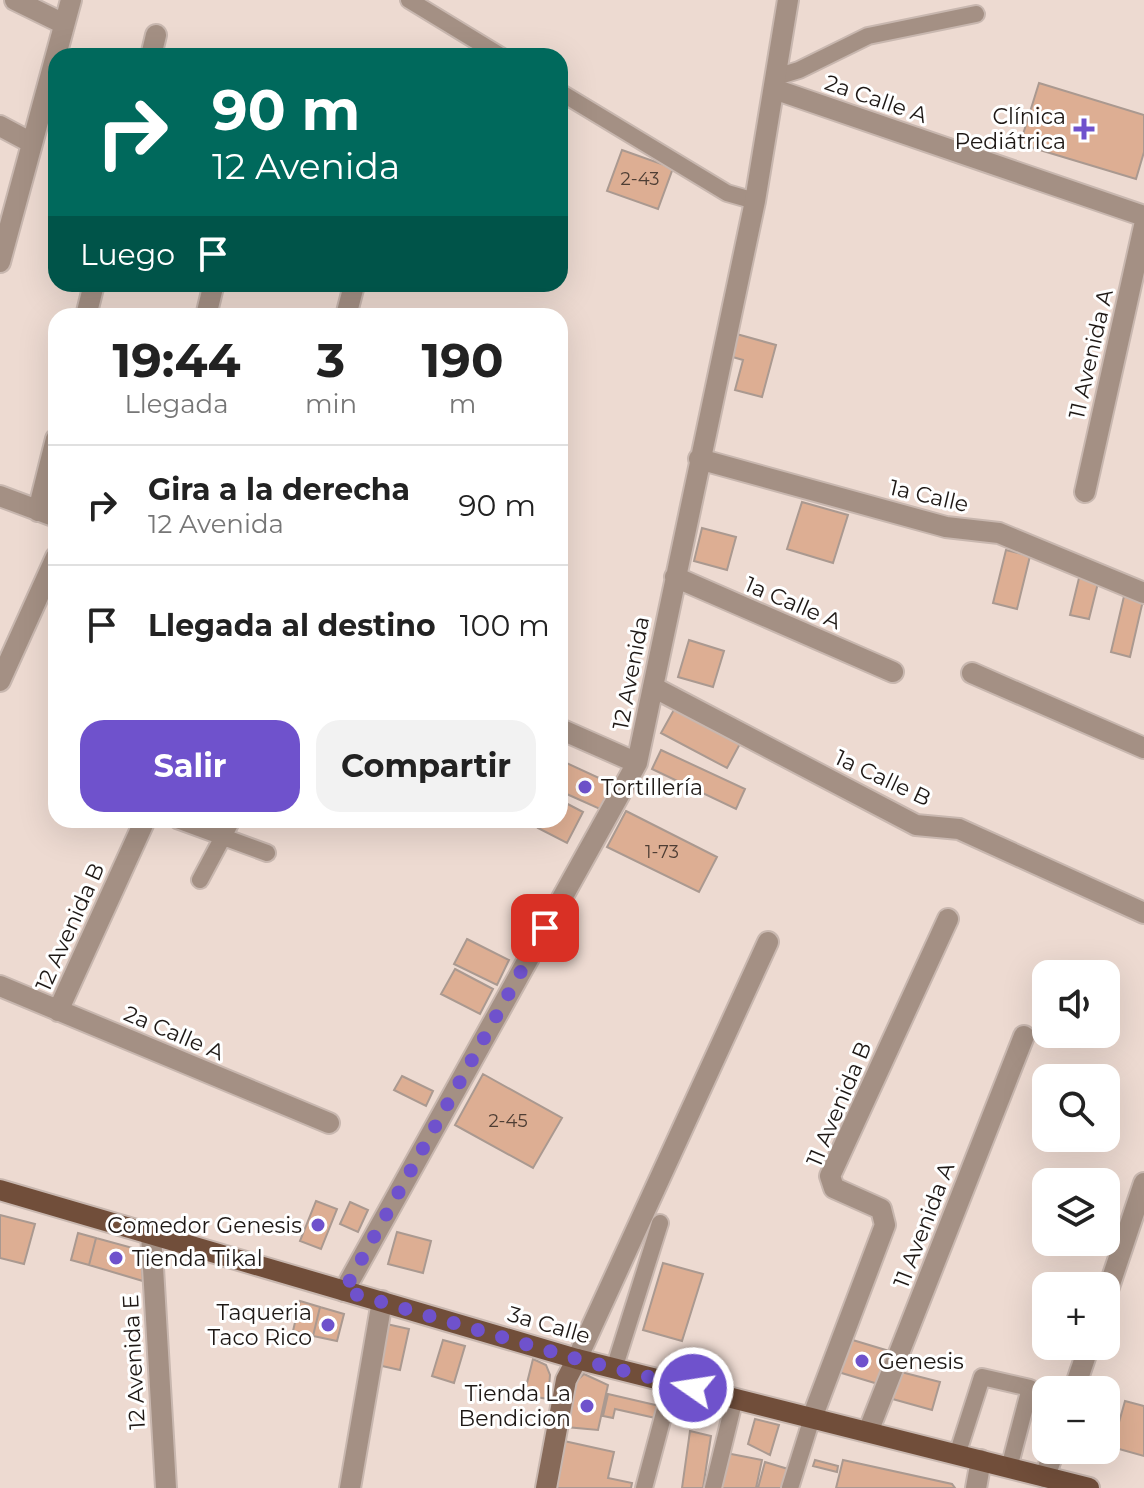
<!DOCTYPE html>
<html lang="es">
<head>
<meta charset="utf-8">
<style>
  body { margin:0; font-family:Montserrat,sans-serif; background:#f2f2f2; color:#222; height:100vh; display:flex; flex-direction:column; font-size:30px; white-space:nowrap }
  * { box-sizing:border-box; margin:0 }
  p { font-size:26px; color:#767676 }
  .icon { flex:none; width:44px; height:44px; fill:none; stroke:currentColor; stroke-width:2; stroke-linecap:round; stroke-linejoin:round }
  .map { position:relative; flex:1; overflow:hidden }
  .side { position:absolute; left:48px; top:308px; width:520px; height:520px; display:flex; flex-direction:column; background:#fff; border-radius:24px; box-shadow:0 8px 32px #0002 }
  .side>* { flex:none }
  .hud { position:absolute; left:48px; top:48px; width:520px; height:244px; border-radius:24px; box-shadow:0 8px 32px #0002; background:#00695c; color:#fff; overflow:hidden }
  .buttons { position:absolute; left:1032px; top:960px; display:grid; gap:16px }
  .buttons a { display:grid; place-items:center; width:88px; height:88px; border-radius:16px; background:#fff; box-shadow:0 8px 32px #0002; font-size:40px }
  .pin { position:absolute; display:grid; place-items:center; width:68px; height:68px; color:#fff; margin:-34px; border-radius:16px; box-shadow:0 4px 12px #0006 }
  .me { position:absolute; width:88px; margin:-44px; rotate:283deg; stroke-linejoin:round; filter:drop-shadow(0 0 6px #0008) }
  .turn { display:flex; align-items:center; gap:28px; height:168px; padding:0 32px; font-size:36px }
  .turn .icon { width:104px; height:104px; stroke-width:2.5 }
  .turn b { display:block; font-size:56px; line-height:68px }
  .then { display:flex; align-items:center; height:76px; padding:0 32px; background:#0003; gap:16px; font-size:30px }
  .eta { display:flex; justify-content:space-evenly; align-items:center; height:136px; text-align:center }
  .eta b { font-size:48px; font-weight:700; line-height:56px }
  .cta { display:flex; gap:16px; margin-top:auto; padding:16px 32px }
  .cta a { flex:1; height:92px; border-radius:24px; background:#6f52cc; color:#fff; font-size:32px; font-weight:700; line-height:92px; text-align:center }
  .cta a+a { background:#f2f2f2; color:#222 }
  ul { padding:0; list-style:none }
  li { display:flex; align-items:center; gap:24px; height:120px; padding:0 32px; border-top:2px solid #e0e0e0 }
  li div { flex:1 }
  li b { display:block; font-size:30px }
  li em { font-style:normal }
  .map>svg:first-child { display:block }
</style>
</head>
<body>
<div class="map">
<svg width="1144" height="1488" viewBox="0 0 1144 1488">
  <rect width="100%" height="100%" fill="#eddad1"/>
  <path fill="#ddae93" stroke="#aa9990" stroke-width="2" d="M1039 83 1144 115V152L1136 179 1020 144Z
    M622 150 673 168 658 209 607 191Z
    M733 333 776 345 762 397 735 390 743 360 726 355Z
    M802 502 848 515 833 563 787 549Z
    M702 528 736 537 727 570 694 561Z
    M1006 550 1030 556 1017 609 993 603Z
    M1080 574 1099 579 1089 619 1070 615Z
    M1125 592 1144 596 1130 657 1111 652Z
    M689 640 724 651 713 687 678 677Z
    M676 706 742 740 727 768 661 733Z
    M661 750 745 789 736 809 652 769Z
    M560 760 612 784 600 809 560 791Z
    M560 800 583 812 567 843 538 828 542 820H560Z
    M626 811 717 857 699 892 607 847Z
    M467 939 509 960 497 985 454 964Z
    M455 969 493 989 480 1014 441 994Z
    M483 1074 562 1118 533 1168 455 1125Z
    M402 1076 433 1091 426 1106 394 1090Z
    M316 1201 337 1209 321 1249 300 1241Z
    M350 1202 368 1210 358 1232 340 1224Z
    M0 1215 35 1224 24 1264 0 1258Z
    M397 1232 431 1241 423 1273 388 1264Z
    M78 1233 96 1238 89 1265 71 1260Z
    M96 1238 140 1250 143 1281 89 1265Z
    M663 1263 703 1274 682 1341 643 1330Z
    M300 1301 320 1307 313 1336 293 1331Z
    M320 1307 344 1314 337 1341 313 1336Z
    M382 1323 409 1329 400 1370 373 1364Z
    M846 1338 889 1351 878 1384 835 1371Z
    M443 1340 465 1346 454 1383 432 1376Z
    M533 1359 546 1365 550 1375 548 1399 524 1395Z
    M897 1371 940 1382 932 1410 889 1398Z
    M584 1374 608 1385 598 1430 566 1427 573 1384Z
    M608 1394 664 1407 660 1419 615 1409 613 1418 603 1416Z
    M1125 1401 1144 1406V1456L1112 1447Z
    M755 1419 779 1425 770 1455 748 1444Z
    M690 1431 711 1436 703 1488H682Z
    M564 1441 614 1452 608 1478 632 1483 631 1488H553Z
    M721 1452 762 1460 756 1488H714Z
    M815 1460 838 1466 837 1472 813 1466Z
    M843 1460 952 1484 955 1488H836Z
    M765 1462 788 1469 783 1488H758Z"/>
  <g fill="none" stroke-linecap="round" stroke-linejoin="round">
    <g stroke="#c8b7af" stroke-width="20">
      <path id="lane" d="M409 0 501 56
        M776 77 799 70 868 36 976 14
        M560 92 727 193 755 201
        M177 820 267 853
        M200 880 232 820
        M614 1369 660 1223
        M957 1455 982 1377 1030 1388 1009 1468
        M644 1488 672 1383
        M713 1488 735 1398
        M790 1488 812 1418"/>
    </g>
    <g stroke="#c8b7af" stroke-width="24">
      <path id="street" d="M15 0 64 24
        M151 56 156 35
        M774 89 1144 216
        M0 126 30 142
        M0 262 71 0
        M86 316 94 284
        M206 316 213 287
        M346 316 353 289
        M699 459 946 527 999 533 1144 593
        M1085 492 1144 226
        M0 496 56 517
        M38 511 56 439
        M675 577 893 672
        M972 673 1144 748
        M0 681 56 557
        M653 687 916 825 959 829 1144 913
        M560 729 637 763
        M0 986 329 1123
        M58 1011 145 820
        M151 1234 166 1488
        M344 1291 637 763 755 201 788 0
        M1106 1296 1144 1183
        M577 1359 768 942
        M1074 1390 1089 1346
        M812 1418 885 1225 881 1209 834 1188 830 1176 948 919
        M868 1432 1024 1036
        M1045 1477 1054 1450
        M350 1488 382 1301
        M976 1488 981 1460"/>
    </g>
    <g stroke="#c8b7af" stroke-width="24">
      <path id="secondary" d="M546 1488 566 1380 577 1359"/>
    </g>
    <g stroke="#c8b7af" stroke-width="24">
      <path id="primary" d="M0 1190 577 1359 1089 1488"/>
    </g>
    <use href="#lane" stroke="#a49084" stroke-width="16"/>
    <use href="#street" stroke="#a49084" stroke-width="20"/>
    <use href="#secondary" stroke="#876a59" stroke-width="20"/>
    <use href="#primary" stroke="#714e3a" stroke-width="20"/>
  </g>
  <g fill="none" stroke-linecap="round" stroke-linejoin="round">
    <path stroke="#6f52cc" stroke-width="14" stroke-dasharray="0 25.2" d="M545 928 344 1291 577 1359 693 1388"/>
  </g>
  <g fill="#6f52cc" stroke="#fff" stroke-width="3">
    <path d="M1080 117h8v8h8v8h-8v8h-8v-8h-8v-8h8z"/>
    <circle cx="585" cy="787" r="8"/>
    <circle cx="318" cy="1225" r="8"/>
    <circle cx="116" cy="1258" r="8"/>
    <circle cx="328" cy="1325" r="8"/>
    <circle cx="862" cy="1361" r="8"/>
    <circle cx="587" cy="1406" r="8"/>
  </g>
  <g text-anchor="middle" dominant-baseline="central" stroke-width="6" stroke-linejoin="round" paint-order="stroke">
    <g font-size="18" fill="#4e3e34">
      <text x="640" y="179">2-43</text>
      <text x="662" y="852">1-73</text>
      <text x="508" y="1121">2-45</text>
    </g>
    <g font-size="22" fill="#1e1815" stroke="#fff">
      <text transform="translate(876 99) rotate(19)">2a Calle A</text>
      <text transform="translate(1091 354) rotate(-77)">11 Avenida A</text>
      <text transform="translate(929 496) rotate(13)">1a Calle</text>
      <text transform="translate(793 603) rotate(23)">1a Calle A</text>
      <text transform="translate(631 673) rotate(-79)">12 Avenida</text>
      <text transform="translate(883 778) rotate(25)">1a Calle B</text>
      <text transform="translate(70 927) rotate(-66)">12 Avenida B</text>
      <text transform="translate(174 1033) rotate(23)">2a Calle A</text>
      <text transform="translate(839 1104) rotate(-67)">11 Avenida B</text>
      <text transform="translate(924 1225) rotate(-69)">11 Avenida A</text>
      <text transform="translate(549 1325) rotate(16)">3a Calle</text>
      <text transform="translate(134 1362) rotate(-93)">12 Avenida E</text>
    </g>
    <g font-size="22" fill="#1e1815" stroke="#fff" text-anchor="end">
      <text x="1066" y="116">Clínica<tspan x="1066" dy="25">Pediátrica</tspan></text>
      <text x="601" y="787" text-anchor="start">Tortillería</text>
      <text x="302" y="1225">Comedor Genesis</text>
      <text x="132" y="1258" text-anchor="start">Tienda Tikal</text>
      <text x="312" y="1312">Taqueria<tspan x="312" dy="25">Taco Rico</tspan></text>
      <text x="878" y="1361" text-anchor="start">Genesis</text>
      <text x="571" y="1393">Tienda La<tspan x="571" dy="25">Bendicion</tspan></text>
    </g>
  </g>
</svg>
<div class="buttons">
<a><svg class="icon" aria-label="sound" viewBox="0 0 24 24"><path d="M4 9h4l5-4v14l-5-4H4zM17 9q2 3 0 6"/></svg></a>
<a><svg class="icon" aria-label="search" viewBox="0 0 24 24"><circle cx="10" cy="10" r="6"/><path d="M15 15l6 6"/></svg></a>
<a><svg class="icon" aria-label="layers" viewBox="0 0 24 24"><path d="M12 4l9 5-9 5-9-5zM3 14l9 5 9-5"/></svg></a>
<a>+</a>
<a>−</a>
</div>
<div class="pin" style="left:545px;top:928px;background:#d93025"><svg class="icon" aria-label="arrive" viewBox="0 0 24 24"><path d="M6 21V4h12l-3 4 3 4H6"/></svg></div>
<svg class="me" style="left:693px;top:1388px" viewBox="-20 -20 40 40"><circle r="17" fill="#6f52cc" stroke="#fff" stroke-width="3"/><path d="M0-11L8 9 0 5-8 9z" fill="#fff"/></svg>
<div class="hud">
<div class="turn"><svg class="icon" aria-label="right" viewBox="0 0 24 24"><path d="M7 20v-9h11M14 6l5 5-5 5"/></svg><div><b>90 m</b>12 Avenida</div></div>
<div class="then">Luego<svg class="icon" aria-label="arrive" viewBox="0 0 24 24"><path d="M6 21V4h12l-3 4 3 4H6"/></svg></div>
</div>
<section class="side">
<div class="eta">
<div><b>19:44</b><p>Llegada</p></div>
<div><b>3</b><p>min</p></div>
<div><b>190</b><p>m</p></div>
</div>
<ul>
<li><svg class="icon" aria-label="right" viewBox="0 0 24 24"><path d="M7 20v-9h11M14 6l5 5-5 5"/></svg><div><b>Gira a la derecha</b><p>12 Avenida</p></div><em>90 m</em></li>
<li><svg class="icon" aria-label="arrive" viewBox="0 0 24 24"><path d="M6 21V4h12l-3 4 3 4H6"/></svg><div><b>Llegada al destino</b></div><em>100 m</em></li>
</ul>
<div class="cta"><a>Salir</a><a>Compartir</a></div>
</section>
</div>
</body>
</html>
